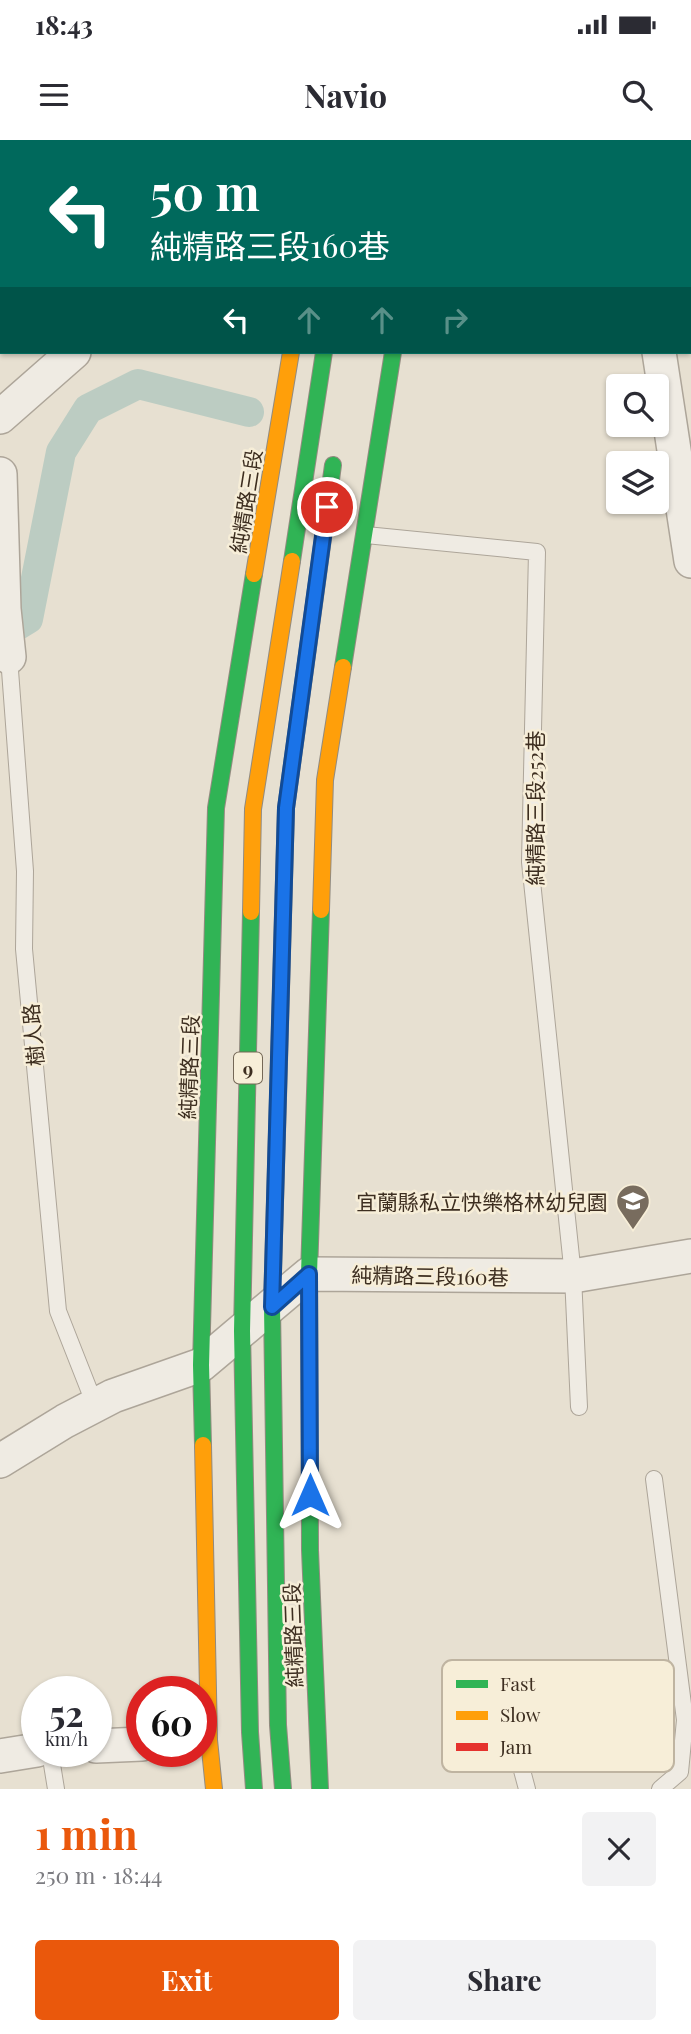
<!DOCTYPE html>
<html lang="en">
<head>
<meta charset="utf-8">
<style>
  body { margin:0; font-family:"Playfair Display","Noto Sans TC",serif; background:#f2f2f3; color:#2b2b33; height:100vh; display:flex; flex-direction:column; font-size:26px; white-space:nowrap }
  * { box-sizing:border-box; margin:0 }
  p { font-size:23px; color:#7c7c81 }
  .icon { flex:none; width:38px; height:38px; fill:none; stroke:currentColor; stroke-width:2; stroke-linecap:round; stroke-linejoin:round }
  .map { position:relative; height:1649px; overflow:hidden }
  .panel { display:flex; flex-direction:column; background:#fff; flex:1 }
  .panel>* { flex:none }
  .guide { position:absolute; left:0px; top:0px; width:691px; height:214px; box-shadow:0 2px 5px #0004; background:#00695c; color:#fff; overflow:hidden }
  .controls { position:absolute; left:606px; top:234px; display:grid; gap:14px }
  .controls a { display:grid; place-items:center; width:63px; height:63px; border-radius:7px; background:#fff; box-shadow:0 2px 5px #0004; font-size:35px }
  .speed { position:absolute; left:21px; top:1536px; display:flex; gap:14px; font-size:35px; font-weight:700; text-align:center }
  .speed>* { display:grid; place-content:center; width:91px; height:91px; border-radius:50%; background:#fff; box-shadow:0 2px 5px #0004; line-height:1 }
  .speed small { font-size:18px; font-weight:400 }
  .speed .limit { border:10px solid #d22; background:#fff; color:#111 }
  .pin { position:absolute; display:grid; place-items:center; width:60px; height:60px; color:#fff; margin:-30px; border:4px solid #fff; border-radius:50%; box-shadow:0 2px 7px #0007 }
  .me { position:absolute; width:77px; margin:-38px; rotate:0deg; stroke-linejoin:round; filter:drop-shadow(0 0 5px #0008) }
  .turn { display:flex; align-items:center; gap:24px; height:147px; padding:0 35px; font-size:32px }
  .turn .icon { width:91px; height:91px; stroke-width:2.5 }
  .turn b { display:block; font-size:49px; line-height:60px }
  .lanes { display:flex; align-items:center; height:66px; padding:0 35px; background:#0003; justify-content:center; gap:35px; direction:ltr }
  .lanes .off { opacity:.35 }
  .round { display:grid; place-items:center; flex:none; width:74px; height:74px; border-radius:7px; background:#f2f2f3 }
  .head { display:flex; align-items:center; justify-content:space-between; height:119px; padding:0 35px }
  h1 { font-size:42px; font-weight:700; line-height:52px; color:#ea580c }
  .button { display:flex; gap:14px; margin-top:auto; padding:14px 35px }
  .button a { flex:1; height:80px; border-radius:7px; background:#ea580c; color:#fff; font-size:28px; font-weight:700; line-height:80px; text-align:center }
  .button a+a { background:#f2f2f3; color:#2b2b33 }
  .status { display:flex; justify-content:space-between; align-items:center; height:49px; padding:0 35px; background:#fff; direction:ltr }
  .status svg { height:19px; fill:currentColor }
  header { display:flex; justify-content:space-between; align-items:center; height:91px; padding:0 35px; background:#fff; font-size:32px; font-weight:700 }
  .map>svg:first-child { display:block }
</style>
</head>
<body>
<div class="status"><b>18:43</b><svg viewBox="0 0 49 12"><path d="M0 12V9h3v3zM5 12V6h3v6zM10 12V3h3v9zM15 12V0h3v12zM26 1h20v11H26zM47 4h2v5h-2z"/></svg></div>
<header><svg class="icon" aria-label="menu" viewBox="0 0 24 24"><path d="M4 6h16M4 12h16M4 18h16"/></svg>Navio<svg class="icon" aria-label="search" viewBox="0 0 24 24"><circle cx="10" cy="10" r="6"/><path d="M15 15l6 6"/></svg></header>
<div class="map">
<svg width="691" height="1649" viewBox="0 0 691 1649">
  <rect width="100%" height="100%" fill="#e7e0d1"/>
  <path fill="#e6dfc2" d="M0 0H184L185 2H2V167Z"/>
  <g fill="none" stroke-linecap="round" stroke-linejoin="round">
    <path stroke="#bcccc2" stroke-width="30" d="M0 496 28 479 61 312 88 269 138 244 249 272"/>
    <g stroke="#ada599" stroke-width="18">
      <path id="lane" d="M690 52H691
        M690 200H691
        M366 395 537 412 530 722 573 1136 579 1267
        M9 517 25 731 24 809 58 1171 95 1265
        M654 1339 685 1580 680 1632 660 1649
        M50 1612 56 1649
        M527 1649 504 1563 601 1538"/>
    </g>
    <g stroke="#ada599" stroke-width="36">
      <path id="street" d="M643 2V0
        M659 212 691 421
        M0 277 74 212
        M0 334 4 469 9 517
        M0 1321 65 1281 113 1256 201 1225 309 1134 573 1136 691 1116
        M96 1606 142 1604
        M0 1616 37 1610"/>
    </g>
    <g stroke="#928b80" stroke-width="18">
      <path id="fast" d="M328 2 329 0
        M393 2 394 0
        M292 421 324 212
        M343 527 393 212
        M291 632 333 325
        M251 772 242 1191 250 1592 254 1649
        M278 958 272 1167 278 1585 283 1649
        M203 1305 201 1225 216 668 254 434
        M320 1649 310 1410 309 1134 321 770"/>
    </g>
    <g stroke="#928b80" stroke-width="18">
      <path id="slow" d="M359 2 360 0
        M428 2 429 0
        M254 434 291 212
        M321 770 325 640 343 527
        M251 772 253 669 292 421
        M203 1305 209 1600 214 1649"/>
    </g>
    <g stroke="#928b80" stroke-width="18">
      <path id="jam" d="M278 958 286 668 291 632"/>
    </g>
    <use href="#lane" stroke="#efebe3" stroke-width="16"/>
    <use href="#street" stroke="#efebe3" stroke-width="33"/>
    <use href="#fast" stroke="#30b455" stroke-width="16"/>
    <use href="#slow" stroke="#ff9f0a" stroke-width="16"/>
    <use href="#jam" stroke="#e5322d" stroke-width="16"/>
  </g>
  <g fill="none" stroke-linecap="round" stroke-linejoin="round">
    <g stroke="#114b97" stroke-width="18">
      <path id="route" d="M310 1355 309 1134 272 1167 286 668 327 367"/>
    </g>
    <use href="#route" stroke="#1a73e8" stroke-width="12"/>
  </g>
  <defs>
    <g id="school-pin" transform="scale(1.75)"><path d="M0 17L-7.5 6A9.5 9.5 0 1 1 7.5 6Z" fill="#786c5e" stroke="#f7eed8"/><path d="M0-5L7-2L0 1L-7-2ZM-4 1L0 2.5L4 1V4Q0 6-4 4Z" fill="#fff"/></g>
  </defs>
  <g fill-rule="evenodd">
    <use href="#school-pin" x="633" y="1061"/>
  </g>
  <g text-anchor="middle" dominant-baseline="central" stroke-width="5" stroke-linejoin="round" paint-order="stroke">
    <rect fill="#f7eed8" stroke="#756857" stroke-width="2" x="234" y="912.5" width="28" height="31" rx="5"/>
    <g font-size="19" font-weight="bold" fill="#3d2e20">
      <text x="248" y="928">9</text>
    </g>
    <g font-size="21" fill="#3d2e20" stroke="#f7eed8">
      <text transform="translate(245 361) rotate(-81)">純精路三段</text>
      <text transform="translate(534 668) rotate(-90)">純精路三段252巷</text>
      <text transform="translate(32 895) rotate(-95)">樹人路</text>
      <text transform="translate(188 927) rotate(-88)">純精路三段</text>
      <text transform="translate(430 1135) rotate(1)">純精路三段160巷</text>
      <text transform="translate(292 1495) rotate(-92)">純精路三段</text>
    </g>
    <g font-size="21" fill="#3d2e20" stroke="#f7eed8" text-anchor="end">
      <text x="608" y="1061">宜蘭縣私立快樂格林幼兒園</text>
    </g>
  </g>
  <rect x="442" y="1520" width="232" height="112" rx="10" fill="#f7eed8" stroke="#bfb4a1" stroke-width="2"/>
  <rect x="456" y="1540" width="32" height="8" fill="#30b455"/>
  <rect x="456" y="1571" width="32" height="9" fill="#ff9f0a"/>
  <rect x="456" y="1603" width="32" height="8" fill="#e5322d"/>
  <g font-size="19" fill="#3d2e20">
    <text x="500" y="1551">Fast</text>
    <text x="500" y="1582">Slow</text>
    <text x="500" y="1614">Jam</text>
  </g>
</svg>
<div class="controls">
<a><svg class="icon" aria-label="search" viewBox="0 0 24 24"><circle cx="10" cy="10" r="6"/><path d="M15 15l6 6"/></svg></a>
<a><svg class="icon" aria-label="layers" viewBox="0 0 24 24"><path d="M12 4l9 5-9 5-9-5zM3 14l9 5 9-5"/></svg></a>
</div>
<div class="speed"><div>52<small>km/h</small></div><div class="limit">60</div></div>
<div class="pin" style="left:327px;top:367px;background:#d93025"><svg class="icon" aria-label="arrive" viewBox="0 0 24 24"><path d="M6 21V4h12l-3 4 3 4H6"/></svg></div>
<svg class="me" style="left:310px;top:1355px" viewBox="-20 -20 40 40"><path d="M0-17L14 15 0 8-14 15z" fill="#1a73e8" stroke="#fff" stroke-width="4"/></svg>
<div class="guide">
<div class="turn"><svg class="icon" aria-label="left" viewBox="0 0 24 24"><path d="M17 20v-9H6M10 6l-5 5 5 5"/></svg><div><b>50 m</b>純精路三段160巷</div></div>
<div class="lanes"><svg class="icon" aria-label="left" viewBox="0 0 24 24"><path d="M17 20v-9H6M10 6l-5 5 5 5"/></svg><svg class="icon off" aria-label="ahead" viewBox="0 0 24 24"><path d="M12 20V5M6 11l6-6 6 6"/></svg><svg class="icon off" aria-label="ahead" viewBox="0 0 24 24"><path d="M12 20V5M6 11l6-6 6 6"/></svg><svg class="icon off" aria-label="right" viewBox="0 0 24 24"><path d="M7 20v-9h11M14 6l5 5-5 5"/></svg></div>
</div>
</div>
<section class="panel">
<div class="head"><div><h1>1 min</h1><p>250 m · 18:44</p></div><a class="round"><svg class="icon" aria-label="close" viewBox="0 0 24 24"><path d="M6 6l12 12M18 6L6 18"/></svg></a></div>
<div class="button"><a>Exit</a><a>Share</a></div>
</section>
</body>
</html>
